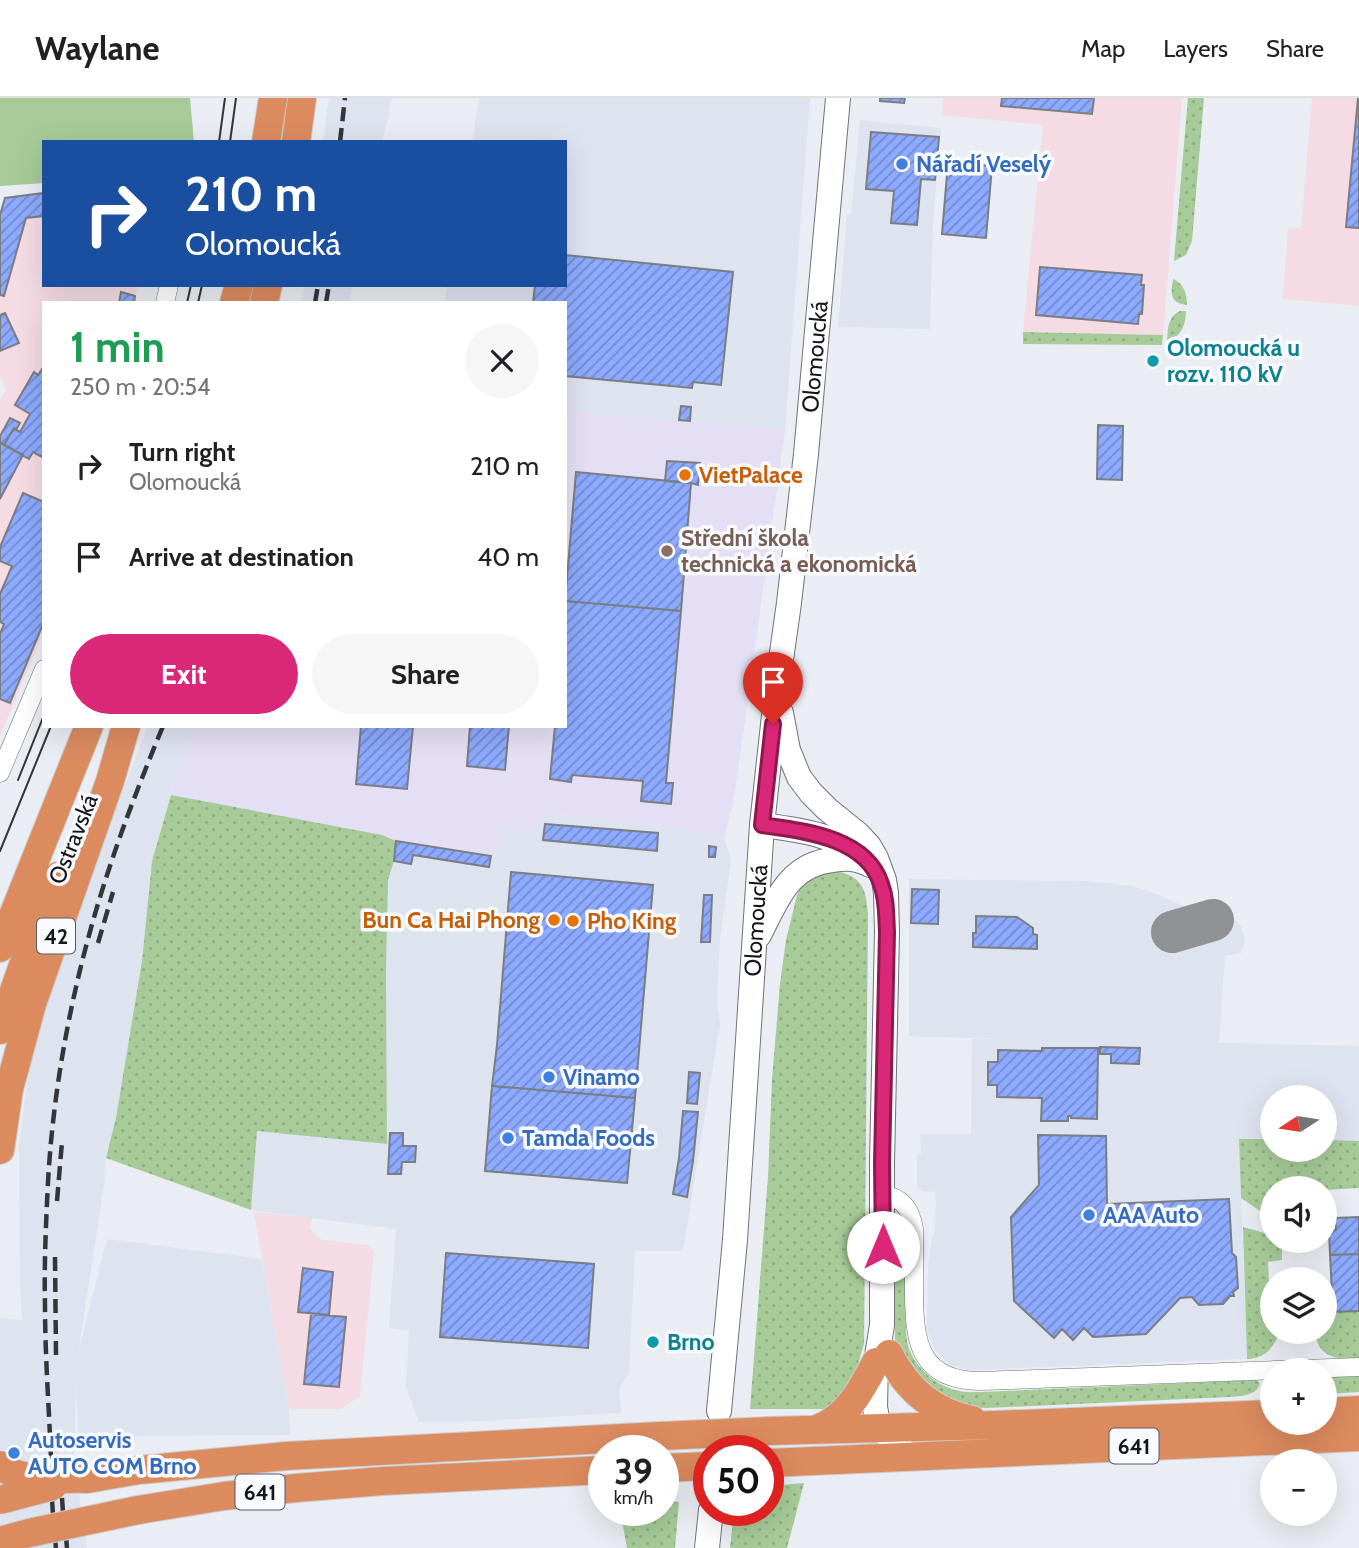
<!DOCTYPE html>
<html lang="en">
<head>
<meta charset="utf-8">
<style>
  body { margin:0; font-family:Cabin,sans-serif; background:#f6f6f6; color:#202124; height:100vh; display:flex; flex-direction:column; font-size:26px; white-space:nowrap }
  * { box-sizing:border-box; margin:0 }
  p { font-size:23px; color:#757577 }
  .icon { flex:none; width:38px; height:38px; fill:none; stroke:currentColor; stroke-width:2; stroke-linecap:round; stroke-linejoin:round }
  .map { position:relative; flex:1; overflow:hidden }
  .panel { position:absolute; left:42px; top:203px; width:525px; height:427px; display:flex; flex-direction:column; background:#fff; border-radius:0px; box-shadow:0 7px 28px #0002 }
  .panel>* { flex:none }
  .guide { position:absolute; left:42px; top:42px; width:525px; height:147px; border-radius:0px; box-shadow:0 7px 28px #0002; background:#1a4fa0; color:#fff; overflow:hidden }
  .needle { width:46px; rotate:258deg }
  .fabs { position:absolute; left:1260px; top:987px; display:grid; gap:14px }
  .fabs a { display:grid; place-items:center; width:77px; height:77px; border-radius:50%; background:#fff; box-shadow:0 7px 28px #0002; font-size:35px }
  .speed { position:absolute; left:588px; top:1337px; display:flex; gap:14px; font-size:35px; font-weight:700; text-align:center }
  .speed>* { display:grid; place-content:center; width:91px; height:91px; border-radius:50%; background:#fff; box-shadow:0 7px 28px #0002; line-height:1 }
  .speed small { font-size:18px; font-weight:400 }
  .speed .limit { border:10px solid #d22; background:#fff; color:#111 }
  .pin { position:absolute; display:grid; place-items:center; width:60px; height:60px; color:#fff; margin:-72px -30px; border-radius:50% 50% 50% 0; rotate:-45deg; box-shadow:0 0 7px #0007 }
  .pin .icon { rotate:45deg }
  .me { position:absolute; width:77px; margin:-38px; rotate:0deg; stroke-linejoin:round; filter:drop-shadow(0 0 5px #0008) }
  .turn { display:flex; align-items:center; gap:24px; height:147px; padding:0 28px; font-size:32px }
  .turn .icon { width:91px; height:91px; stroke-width:2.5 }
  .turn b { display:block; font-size:49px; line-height:60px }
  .round { display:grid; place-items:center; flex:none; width:74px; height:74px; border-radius:37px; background:#f6f6f6 }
  .head { display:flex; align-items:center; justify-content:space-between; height:119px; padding:0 28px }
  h1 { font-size:42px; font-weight:800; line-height:52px; color:#1e9e55 }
  .cta { display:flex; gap:14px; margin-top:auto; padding:14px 28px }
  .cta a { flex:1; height:80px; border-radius:42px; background:#db2777; color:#fff; font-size:28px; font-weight:800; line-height:80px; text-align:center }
  .cta a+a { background:#f6f6f6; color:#202124 }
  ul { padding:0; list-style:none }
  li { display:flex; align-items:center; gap:21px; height:91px; padding:0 28px }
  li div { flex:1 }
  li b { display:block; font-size:26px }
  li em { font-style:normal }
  header { display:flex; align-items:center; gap:42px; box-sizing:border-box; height:98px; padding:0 35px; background:#fff; border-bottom:2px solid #e0e0e0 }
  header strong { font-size:33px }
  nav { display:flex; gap:38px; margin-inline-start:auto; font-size:24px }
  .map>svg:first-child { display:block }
</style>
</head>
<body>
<header>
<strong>Waylane</strong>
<nav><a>Map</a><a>Layers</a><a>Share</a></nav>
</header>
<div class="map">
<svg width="1359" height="1450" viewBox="0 0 1359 1450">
  <defs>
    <pattern id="grass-dots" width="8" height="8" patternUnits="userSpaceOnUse" patternTransform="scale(1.75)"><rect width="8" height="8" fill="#a6cb98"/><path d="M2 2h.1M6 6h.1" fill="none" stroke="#8eae82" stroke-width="1.8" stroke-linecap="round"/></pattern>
    <pattern id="building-hatch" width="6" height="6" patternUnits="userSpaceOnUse" patternTransform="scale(1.75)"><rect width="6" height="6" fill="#8daafe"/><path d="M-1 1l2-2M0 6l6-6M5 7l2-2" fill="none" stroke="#7289cd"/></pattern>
  </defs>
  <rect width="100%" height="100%" fill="#eaedf3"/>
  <path fill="#dee3f0" d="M329 0H391L389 15 382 44H323Z
    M479 0H810L785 332 565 313V205H444L447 187H565V44H472Z
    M860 22 941 30 933 123 930 231 838 229 847 116H851Z
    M304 187H352L349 205H301Z
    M148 628H198L177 675 152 763 142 863 116 1020 106 1060 104 1087 78 1256 107 1141 262 1161 289 1311 290 1337 135 1338 79 1348 76 1285 74 1362 87 1450H0V1220L22 1222 20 1187 19 1047 31 957 71 825Z
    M542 715 673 729 724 740 731 762 720 842 717 903 720 926 683 1153H635L629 1274 619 1291 621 1315 462 1324H419L406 1289 409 1232 389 1230 396 1131 251 1112 257 1032 387 1046 386 872 388 782 394 763 396 743 497 759 500 730Z
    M909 781 1087 783 1130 788 1146 792 1191 811 1235 822 1242 830 1245 844 1241 855 1225 858 1219 945 1359 948V1043L1325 1042V999H1272V1041H1239L1247 1261 970 1272 950 1267 935 1252 927 1232 928 1168 932 1141 935 1131 936 1104 935 1094 922 1093 917 1088V1057L921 1056 920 1036H971L972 941H1003L909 938Z"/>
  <path fill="#f4dbe4" d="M943 0H1182L1163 237 1023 234 1043 27 942 17Z
    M1312 0H1359V208L1283 201 1288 130H1301Z
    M44 95V187H138L134 205H44V534L0 638V302L6 292 0 278V117L5 100Z
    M254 1114 312 1120 310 1131 322 1142 367 1147 374 1153 360 1298 341 1311H289Z"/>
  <path fill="#e4dff5" d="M565 313 785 332 736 687 731 714 724 740 673 729 543 715 536 733 500 730 498 759 396 743 382 737 171 697 177 675 198 628H565Z"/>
  <path fill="url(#grass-dots)" d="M1188 0H1204L1192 143 1186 157 1174 163Z
    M1173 181C1184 186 1187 195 1187 207 1169 205 1171 195 1173 181Z
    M1180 213H1186C1185 229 1182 237 1167 244 1168 232 1167 219 1180 213Z
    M1023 234 1163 237 1162 247 1023 246Z
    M171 697 382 737 396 743 394 763 388 782 386 872 387 1046 257 1033 251 1112 106 1060 116 1020 142 863 152 763Z
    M829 771C860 778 866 785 868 817L864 1246 856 1273 846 1294 827 1311H750L768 1079 772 981 780 886 786 842 797 797 803 786 817 779 815 772Z
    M1239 1041H1272V1052H1325V1042L1359 1043V1090L1325 1092V1090H1272V1118L1266 1117 1241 1100Z
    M1243 1129 1272 1137V1143H1282V1162L1268 1164 1270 1203H1272V1234H1280C1273 1250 1266 1260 1247 1261Z
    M901 1130 906 1134C906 1156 906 1178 906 1200 906 1214 905 1229 907 1243 911 1266 933 1286 955 1292 964 1295 973 1294 982 1294L1256 1282 1260 1285C1257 1298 1241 1298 1229 1299L986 1310 964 1309 930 1298 896 1251 895 1240V1133Z
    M1331 1209H1333V1214L1359 1213V1260C1337 1262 1318 1260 1315 1234H1325V1214Z
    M1359 1278V1294L1325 1296V1279Z
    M804 1385 787 1450H730L734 1412H768V1388Z
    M663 1403 679 1404 675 1450H627L620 1412H663Z"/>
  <path fill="#a6cb98" d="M0 0H190L194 44H44V85L0 88Z"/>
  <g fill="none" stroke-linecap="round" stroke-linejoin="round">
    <path stroke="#8f9195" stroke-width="42" d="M1172 834 1213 822"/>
  </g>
  <path fill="url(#building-hatch)" stroke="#7b7d82" stroke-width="2" d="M880 0H905L904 5 880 3Z
    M1002 0H1094L1092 16 1001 8Z
    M1358 0H1359V130L1346 129Z
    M871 34 939 39 935 82 921 81 917 127 891 125 894 93 866 91Z
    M948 64 992 68 986 140 942 136Z
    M44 95V118L26 120 4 198 0 197V117L5 100Z
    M565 157 733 174 721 287 693 284 692 290 565 278V205H533L535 187H565Z
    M1040 169 1142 177 1141 187H1144L1142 216H1139L1138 226 1036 217Z
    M121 194 135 198 134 205H119Z
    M5 215 19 245 0 253V217Z
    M1158 260 1159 266 1148 267V261Z
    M44 268V360L33 354 29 361 4 347 14 330 20 334 30 316 15 307 34 274 38 277Z
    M681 308 691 309 690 323 679 322Z
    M10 320 20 325 16 332 14 330 4 347 0 344V338Z
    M1098 327 1123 328 1122 382 1097 381Z
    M0 344 23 357 0 401Z
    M667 363 700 365 698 387 691 385 665 383Z
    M576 374 691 385 681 513 565 503Z
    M23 395 44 404V524L10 605 0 601V536L4 526 0 524V496L12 468 0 463V449Z
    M565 503 681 513 666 685H673L671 706 641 703 643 683 572 677 571 684 550 681 555 628H565Z
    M361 628H413L407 691 356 686Z
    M470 628H509L505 672 467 668Z
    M545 726 658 735 657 753 543 742Z
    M396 743 491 758 489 769 413 757 411 766 394 763Z
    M709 748 716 749 715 759H709Z
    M511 774 653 787 635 1000 492 988 497 947Z
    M912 791 939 792 938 826 911 825Z
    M704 797H712L710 844H701Z
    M976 818 1017 819 1033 830V836L1037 837V851L973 849V835H976Z
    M1100 949 1140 950 1139 966 1111 965V956H1100Z
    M1042 950H1098L1097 1021 1071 1020V1018H1068V1023H1041L1042 1000 997 999V987H988V964H998V952L1042 953Z
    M689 974 700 975 697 1006 687 1005Z
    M492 988 635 1000 627 1085 485 1073Z
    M683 1013 698 1014 693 1063 687 1099 673 1096 679 1060Z
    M390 1035H403V1048H416L415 1064H402L401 1076H388Z
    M1038 1037 1106 1038 1107 1106 1229 1101 1232 1155 1236 1159 1238 1190 1233 1194 1234 1198H1230L1223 1206 1199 1207 1192 1199 1180 1200 1146 1236 1093 1239 1084 1230 1073 1242 1062 1231 1054 1240 1014 1203 1011 1119 1039 1087Z
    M1359 1119V1156L1330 1157 1329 1133 1336 1132 1335 1120Z
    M446 1155 594 1166 588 1250 440 1239Z
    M1359 1156V1213L1333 1214 1330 1157Z
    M303 1170 333 1174 329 1217 298 1214Z
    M311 1216 346 1219 339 1289 304 1286Z"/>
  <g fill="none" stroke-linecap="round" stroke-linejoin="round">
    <g stroke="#717378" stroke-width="19">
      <path id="minor" d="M165 205 169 187
        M0 675 44 571
        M883 1097C903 1099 911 1112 914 1131 914 1152 914 1172 914 1192 914 1244 919 1283 981 1283L1359 1269"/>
    </g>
    <g stroke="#717378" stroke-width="26">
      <g id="secondary">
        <path d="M781 615 788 652 799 679 811 695 827 711 858 736 869 748 876 760 884 782 886 795 887 834 882 1065V1227L876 1264 875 1309 877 1320 890 1341 909 1358"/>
        <path d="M762 727C801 732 842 737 870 767"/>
        <path d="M759 837C777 802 789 766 833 762 845 760 854 760 866 765"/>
        <path id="s1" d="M719 1313 735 1142 762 727 777 590 789 505 806 356 838 0"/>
        <path d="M707 1450 711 1412"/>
      </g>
    </g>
    <g stroke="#ccc" stroke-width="30">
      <path id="trunk" d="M266 44 273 0
        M296 44 302 0
        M234 205 239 187
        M264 205 268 187
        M0 850 89 628
        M0 932 22 870 58 778
        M0 1052 9 991 32 906 110 683 126 628
        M889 1256C906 1291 933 1314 972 1322
        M1325 1314 1359 1312
        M817 1331C847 1320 862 1291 876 1264
        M768 1333 995 1327 1272 1316
        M768 1365 1359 1339
        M663 1370 709 1368
        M87 1381 139 1372 286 1358 660 1338
        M138 1412 224 1398 296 1390 383 1383 604 1372"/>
    </g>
    <use href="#minor" stroke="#fff" stroke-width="18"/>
    <use href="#secondary" stroke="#fff" stroke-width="24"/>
    <use href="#trunk" stroke="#dc8b5f" stroke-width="28"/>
    <path stroke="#343537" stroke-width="2" d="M219 44 225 0
      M230 44 236 0
      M187 205 191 187
      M198 205 202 187
      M18 682 44 617
      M0 753 51 628"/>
    <path stroke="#343537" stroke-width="4.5" stroke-dasharray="14 7" stroke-linecap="butt" d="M340 44 345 0
      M315 205 318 187
      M326 205 329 187
      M98 845 113 794
      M57 1103 62 1044
      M55 1159 56 1257
      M51 1361C49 1309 45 1258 45 1207 44 1166 46 1125 48 1084 54 976 77 865 112 762 127 717 145 672 163 628
      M62 1400 63 1414
      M52 1402 53 1416
      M66 1439 67 1450
      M55 1441 56 1450"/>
    <g stroke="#ccc" stroke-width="30" stroke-linecap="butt">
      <path id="trunk-bridge" d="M660 1338 768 1333
        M0 1367C19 1385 62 1380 87 1381
        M0 1402 53 1388
        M0 1443 29 1435 138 1412"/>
    </g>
    <use href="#trunk-bridge" stroke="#dc8b5f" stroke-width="28"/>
  </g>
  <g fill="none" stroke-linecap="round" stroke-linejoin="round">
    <g stroke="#8e194d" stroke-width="18">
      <path id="route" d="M773 626 762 727C803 733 866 739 881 786 887 802 886 818 887 834L882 1065 883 1149"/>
    </g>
    <use href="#route" stroke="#db2777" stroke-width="12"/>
  </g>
  <g fill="#3f7fe0" stroke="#f8faff" stroke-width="2.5">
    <circle cx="902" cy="66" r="7"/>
    <circle cx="549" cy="979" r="7"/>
    <circle cx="508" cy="1040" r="7"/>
    <circle cx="1089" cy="1117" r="7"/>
    <circle cx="14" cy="1355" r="7"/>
  </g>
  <g fill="#0f9aa8" stroke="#f8faff" stroke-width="2.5">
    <circle cx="1153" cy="263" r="7"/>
    <circle cx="653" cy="1244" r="7"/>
  </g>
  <g fill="#e8710a" stroke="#f8faff" stroke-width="2.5">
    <circle cx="685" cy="377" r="7"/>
    <circle cx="554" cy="822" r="7"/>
    <circle cx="573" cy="823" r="7"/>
  </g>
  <circle fill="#8d6e63" stroke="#f8faff" stroke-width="2.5" cx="667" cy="453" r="7"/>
  <g text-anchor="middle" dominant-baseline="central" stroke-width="7" stroke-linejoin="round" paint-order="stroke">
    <g fill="#f8faff" stroke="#5a5a5d" stroke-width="2">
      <rect x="37" y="820.5" width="38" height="35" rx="5"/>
      <rect x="1109.5" y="1330.5" width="49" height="35" rx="5"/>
      <rect x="235.5" y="1376.5" width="49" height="35" rx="5"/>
    </g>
    <g font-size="21" font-weight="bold" fill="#161618">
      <text x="56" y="838">42</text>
      <text x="1134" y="1348">641</text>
      <text x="260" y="1394">641</text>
    </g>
    <g font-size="23" font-weight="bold" fill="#366cbe" stroke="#f8faff" text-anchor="start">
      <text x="916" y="66">Nářadí Veselý</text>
      <text x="563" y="979">Vinamo</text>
      <text x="522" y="1040">Tamda Foods</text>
      <text x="1103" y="1117">AAA Auto</text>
      <text x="28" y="1342">Autoservis<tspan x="28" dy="26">AUTO COM Brno</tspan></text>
    </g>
    <g font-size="23" font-weight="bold" fill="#0d838f" stroke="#f8faff" text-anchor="start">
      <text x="1167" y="250">Olomoucká u<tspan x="1167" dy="26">rozv. 110 kV</tspan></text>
      <text x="667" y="1244">Brno</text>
    </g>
    <g font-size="23" fill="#161618" stroke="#f8faff">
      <text stroke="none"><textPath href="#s1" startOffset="1059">Olomoucká</textPath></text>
      <text transform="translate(73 741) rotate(-68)">Ostravská</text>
      <text stroke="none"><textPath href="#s1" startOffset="492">Olomoucká</textPath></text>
    </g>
    <g font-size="23" font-weight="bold" fill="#c56008" stroke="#f8faff" text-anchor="start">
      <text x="699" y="377">VietPalace</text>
      <text x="540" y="822" text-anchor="end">Bun Ca Hai Phong</text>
      <text x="587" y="823">Pho King</text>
    </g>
    <g font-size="23" font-weight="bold" fill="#785e54" stroke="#f8faff" text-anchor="start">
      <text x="681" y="440">Střední škola<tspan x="681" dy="26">technická a ekonomická</tspan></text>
    </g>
  </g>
</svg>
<div class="fabs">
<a><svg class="needle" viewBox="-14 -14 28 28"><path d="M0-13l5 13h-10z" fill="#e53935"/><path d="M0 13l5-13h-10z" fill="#757577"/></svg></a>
<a><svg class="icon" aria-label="sound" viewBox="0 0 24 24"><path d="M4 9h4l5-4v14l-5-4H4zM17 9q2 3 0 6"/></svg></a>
<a><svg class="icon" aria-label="layers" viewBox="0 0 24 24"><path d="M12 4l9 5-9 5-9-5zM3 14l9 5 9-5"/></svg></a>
<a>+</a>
<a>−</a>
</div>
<div class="speed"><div>39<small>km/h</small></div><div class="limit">50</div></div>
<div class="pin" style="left:773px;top:626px;background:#d93025"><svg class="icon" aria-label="arrive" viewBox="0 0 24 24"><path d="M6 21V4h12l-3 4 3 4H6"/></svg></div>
<svg class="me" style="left:883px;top:1149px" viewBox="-20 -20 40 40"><circle r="19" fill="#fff"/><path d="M0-13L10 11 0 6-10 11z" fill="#db2777"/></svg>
<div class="guide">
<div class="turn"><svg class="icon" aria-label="right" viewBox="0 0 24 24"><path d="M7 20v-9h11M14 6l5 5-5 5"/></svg><div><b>210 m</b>Olomoucká</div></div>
</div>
<section class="panel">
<div class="head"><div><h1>1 min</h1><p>250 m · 20:54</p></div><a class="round"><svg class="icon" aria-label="close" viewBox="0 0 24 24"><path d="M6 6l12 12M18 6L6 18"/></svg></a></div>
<ul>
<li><svg class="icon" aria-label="right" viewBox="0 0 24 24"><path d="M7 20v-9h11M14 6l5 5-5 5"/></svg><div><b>Turn right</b><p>Olomoucká</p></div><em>210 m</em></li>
<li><svg class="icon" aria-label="arrive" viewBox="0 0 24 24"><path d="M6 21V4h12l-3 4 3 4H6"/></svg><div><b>Arrive at destination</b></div><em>40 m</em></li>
</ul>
<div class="cta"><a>Exit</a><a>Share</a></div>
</section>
</div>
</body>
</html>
